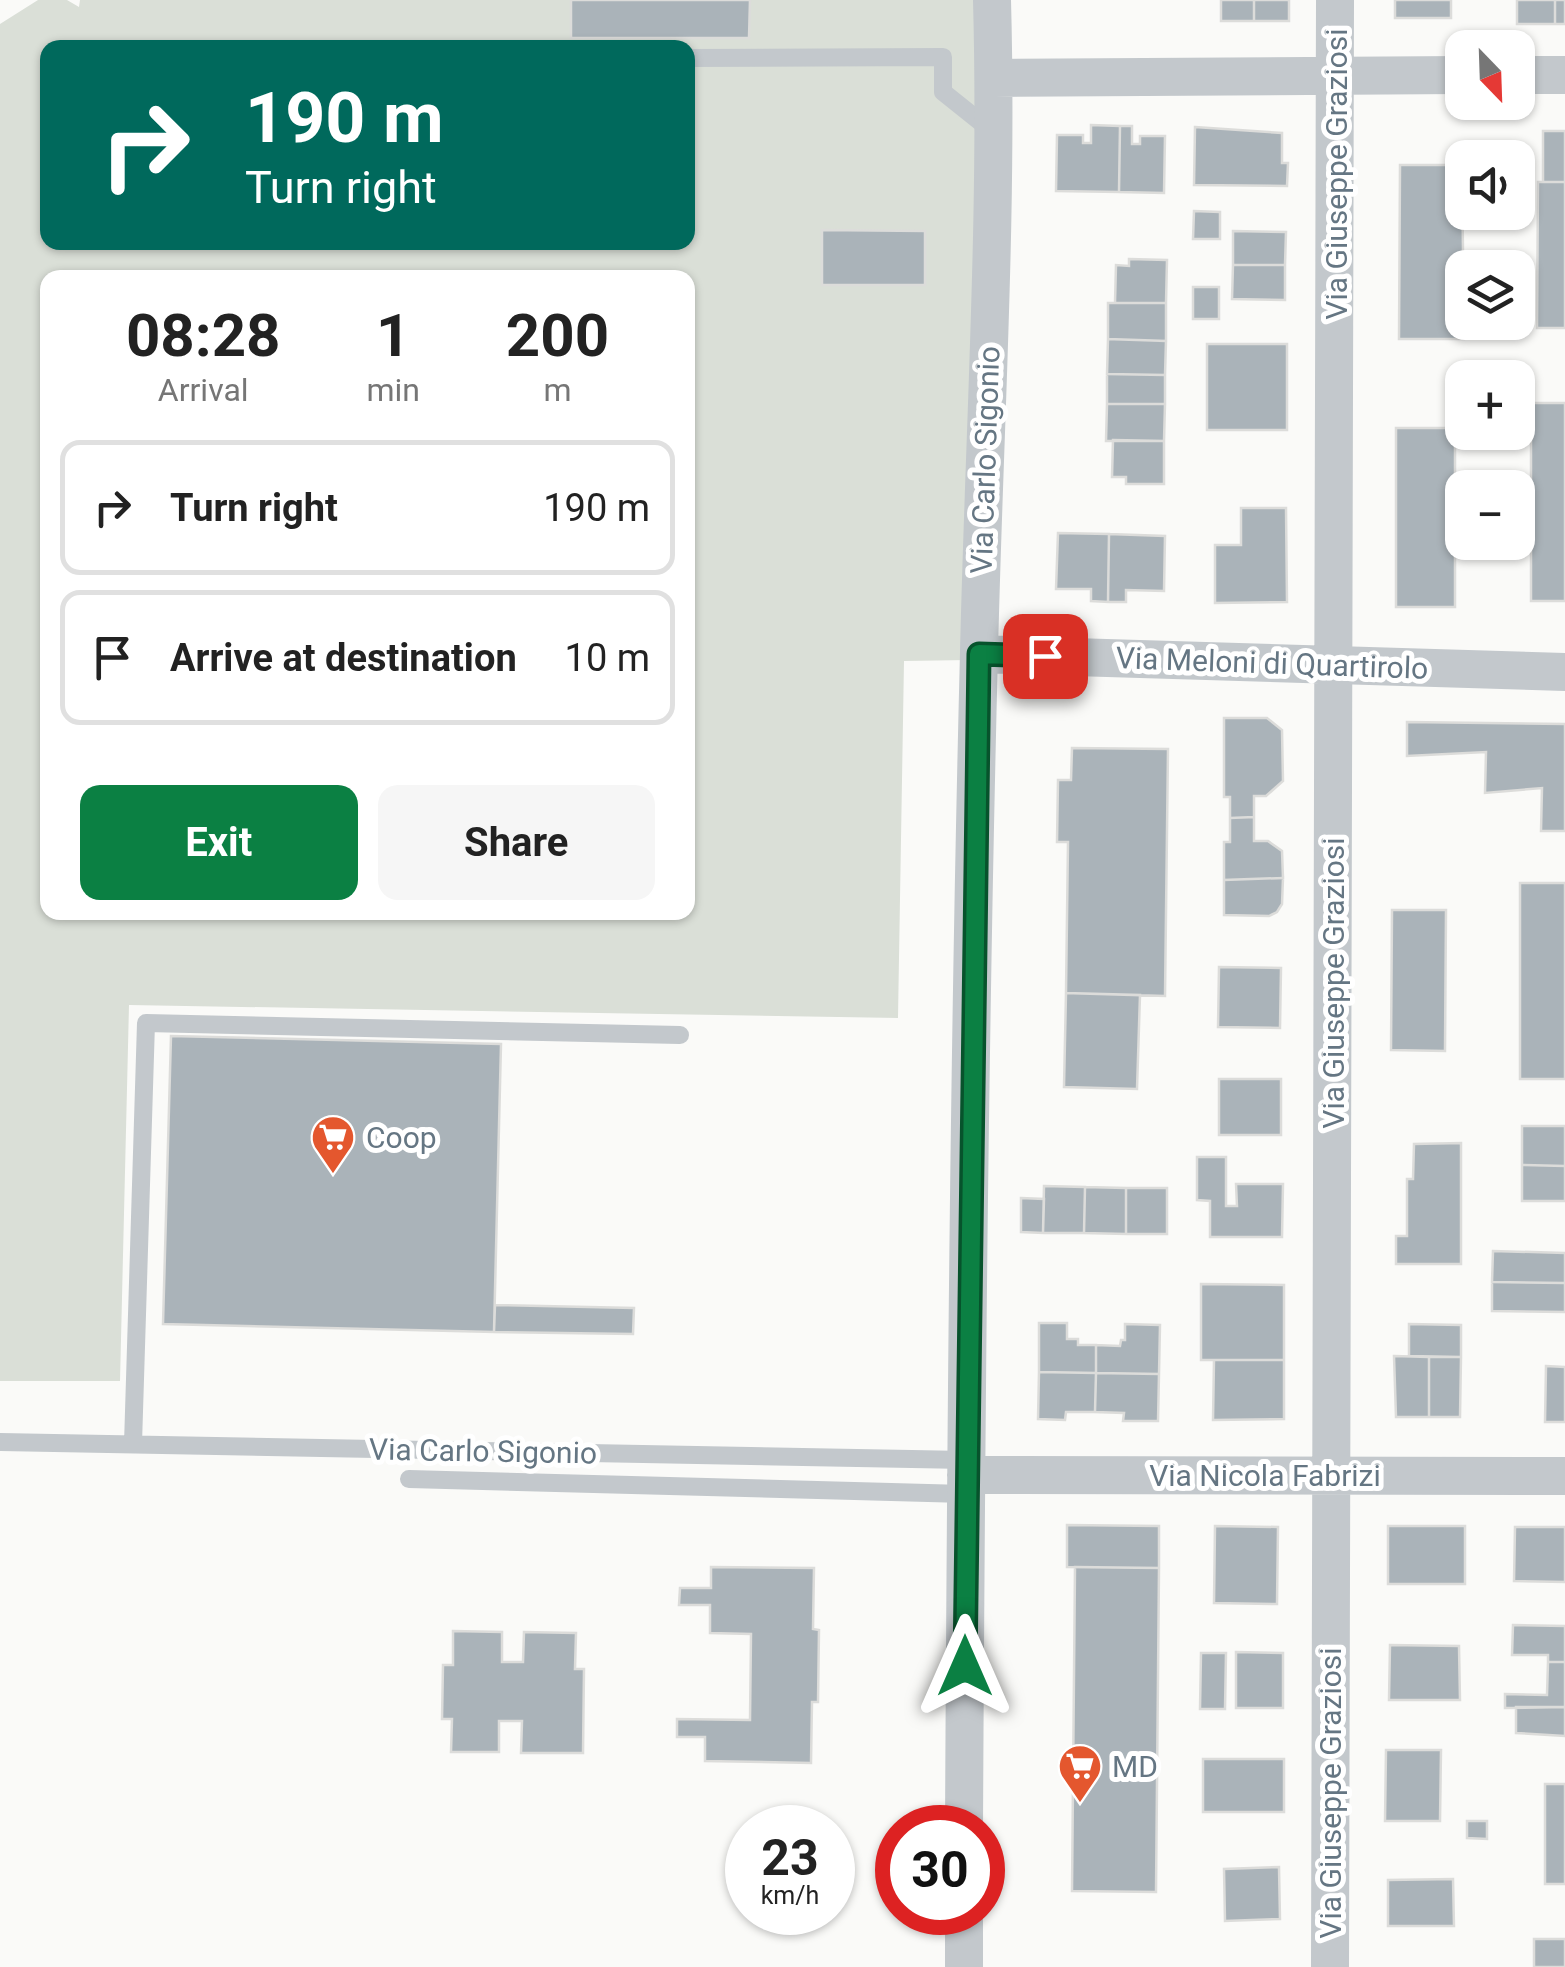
<!DOCTYPE html>
<html lang="en">
<head>
<meta charset="utf-8">
<style>
  body { margin:0; font-family:Roboto,sans-serif; background:#f6f6f6; color:#222; height:100vh; display:flex; flex-direction:column; font-size:38px; white-space:nowrap }
  * { box-sizing:border-box; margin:0 }
  p { font-size:32px; color:#767676 }
  .icon { flex:none; width:55px; height:55px; fill:none; stroke:currentColor; stroke-width:2; stroke-linecap:round; stroke-linejoin:round }
  .map { position:relative; flex:1; overflow:hidden }
  .panel { position:absolute; left:40px; top:270px; width:655px; height:650px; display:flex; flex-direction:column; background:#fff; border-radius:20px; box-shadow:0 2px 8px #0004 }
  .panel>* { flex:none }
  .banner { position:absolute; left:40px; top:40px; width:655px; height:210px; border-radius:20px; box-shadow:0 2px 8px #0004; background:#00695c; color:#fff; overflow:hidden }
  .needle { width:65px; rotate:157deg }
  .fabs { position:absolute; left:1445px; top:30px; display:grid; gap:20px }
  .fabs a { display:grid; place-items:center; width:90px; height:90px; border-radius:20px; background:#fff; box-shadow:0 2px 8px #0004; font-size:50px }
  .speed { position:absolute; left:725px; top:1805px; display:flex; gap:20px; font-size:50px; font-weight:700; text-align:center }
  .speed>* { display:grid; place-content:center; width:130px; height:130px; border-radius:50%; background:#fff; box-shadow:0 2px 8px #0004; line-height:1 }
  .speed small { font-size:25px; font-weight:400 }
  .speed .limit { border:15px solid #d22; background:#fff; color:#111 }
  .pin { position:absolute; display:grid; place-items:center; width:85px; height:85px; color:#fff; margin:-42px; border-radius:20px; box-shadow:0 5px 15px #0006 }
  .me { position:absolute; width:110px; margin:-55px; rotate:0deg; stroke-linejoin:round; filter:drop-shadow(0 0 8px #0008) }
  .turn { display:flex; align-items:center; gap:35px; height:210px; padding:0 40px; font-size:45px }
  .turn .icon { width:130px; height:130px; stroke-width:2.5 }
  .turn b { display:block; font-size:70px; line-height:85px }
  .eta { display:flex; justify-content:space-evenly; align-items:center; height:170px; text-align:center }
  .eta b { font-size:60px; font-weight:700; line-height:70px }
  .action { display:flex; gap:20px; margin-top:auto; padding:20px 40px }
  .action a { flex:1; height:115px; border-radius:20px; background:#0b8043; color:#fff; font-size:40px; font-weight:700; line-height:115px; text-align:center }
  .action a+a { background:#f6f6f6; color:#222 }
  ul { padding:0; list-style:none }
  li { display:flex; align-items:center; gap:30px; height:135px; margin:0 20px 15px; padding:0 20px; border:5px solid #e0e0e0; border-radius:20px }
  li div { flex:1 }
  li b { display:block; font-size:38px }
  li em { font-style:normal }
  .map>svg:first-child { display:block }
</style>
</head>
<body>
<div class="map">
<svg width="1565" height="1967" viewBox="0 0 1565 1967">
  <rect width="100%" height="100%" fill="#fafaf8"/>
  <path fill="#dadfd7" fill-rule="evenodd" d="M38 0H67L79 7 80 0H980L969 660 904 661 898 1018 129 1005 120 1381H0V24ZM48 48H688V242H48ZM48 278H688V912H48Z"/>
  <path fill="#aab3b9" stroke="#dcdcda" stroke-width="2.5" d="M571 0H750L749 38H571Z
    M1221 0H1254V21H1221Z
    M1254 0H1289V21H1254Z
    M1395 0H1451V18H1395Z
    M1517 0H1555V24H1517Z
    M1555 0H1565V24H1555Z
    M1091 125 1120 126 1119 192 1056 191 1057 135H1083V143H1091Z
    M1120 126H1132V144H1140V136H1165L1164 193 1119 192Z
    M1195 127 1282 133V163H1288L1287 186 1194 185Z
    M1543 131H1565V182H1543Z
    M1400 165H1462L1464 339H1399Z
    M1538 182H1565V328H1537Z
    M1194 211 1220 212V239H1193Z
    M822 230 925 231V285H822Z
    M1233 231 1286 232 1285 265H1233Z
    M1129 259 1167 260 1166 303H1115L1116 265 1129 266Z
    M1233 265H1285V300L1232 299Z
    M1193 287H1219V319H1193Z
    M1108 303H1166V341L1108 339Z
    M1108 339 1166 341 1165 375 1107 374Z
    M1207 344H1287V430H1207Z
    M1107 374 1165 375V404H1107Z
    M1531 403H1565V601H1531V518L1524 515 1528 509 1527 494H1524V486H1531Z
    M1107 404H1165L1164 441H1106Z
    M1396 428H1455V607H1396Z
    M1113 440 1164 441V484H1126V477H1112Z
    M1241 508H1286L1287 602 1215 603V545H1241Z
    M1058 533 1109 534 1108 602 1091 601V589H1056Z
    M1109 534 1165 536 1164 591 1126 590V602H1108Z
    M1224 718H1267L1282 730 1283 781 1266 796H1254V817L1230 818V797H1224Z
    M1407 722 1565 724V831H1541L1542 788 1485 793 1486 752 1407 756Z
    M1072 748 1168 749 1165 996 1066 993 1068 842H1057L1058 780H1071Z
    M1254 817V841H1268L1282 851 1283 878 1224 880V842H1230V818Z
    M1283 878 1282 904 1277 912 1269 916 1224 915V880Z
    M1520 883H1565V1079H1520Z
    M1392 910H1446L1445 1051 1391 1050Z
    M1219 967 1281 968 1280 1028 1218 1027Z
    M1066 993 1140 995 1137 1089 1064 1087Z
    M171 1036 501 1044 494 1332 163 1324Z
    M1219 1079H1281V1135H1219Z
    M1522 1126H1565V1166L1522 1165Z
    M1461 1143V1264H1396V1236H1407V1179H1413L1414 1144Z
    M1197 1157H1226V1206H1237L1236 1184H1283L1282 1237H1210V1201L1197 1200Z
    M1522 1165 1565 1166V1201H1522Z
    M1044 1186 1085 1187 1084 1233H1043Z
    M1085 1187 1126 1188V1234L1084 1233Z
    M1126 1188H1167V1234H1126Z
    M1021 1198 1044 1199 1043 1233 1021 1232Z
    M1493 1251 1565 1253V1283L1492 1282Z
    M1492 1282 1565 1283V1312L1492 1311Z
    M1201 1284 1284 1285V1360H1201Z
    M495 1305 634 1308 633 1334 494 1332Z
    M1039 1323H1067V1339H1078V1345H1096V1373L1039 1372Z
    M1125 1324 1160 1325 1159 1374 1096 1373V1345L1120 1346 1121 1340H1125Z
    M1409 1324 1461 1325V1357L1409 1356Z
    M1394 1356 1429 1357V1417H1396Z
    M1429 1357H1461L1460 1417H1429Z
    M1214 1360H1284V1419L1213 1420Z
    M1546 1366 1565 1367V1422H1545Z
    M1039 1372 1096 1373 1095 1412H1066L1065 1420 1038 1419Z
    M1096 1373 1159 1374 1158 1421H1123L1124 1413 1095 1412Z
    M1067 1525 1159 1526V1568L1067 1567Z
    M1215 1526 1278 1527 1277 1604 1214 1603Z
    M1388 1526H1465V1584H1388Z
    M1515 1527H1565V1582L1514 1581Z
    M711 1567 814 1568 813 1629 819 1630 818 1702H812L811 1763 705 1761V1737H677V1719L750 1720 751 1634 710 1633V1605H679L680 1588H711Z
    M1075 1567 1159 1568 1156 1892 1072 1891Z
    M1513 1625 1565 1626V1662H1548V1655H1512Z
    M453 1631 502 1632V1662H523L524 1632 576 1633 575 1669H584L583 1753H521L522 1721H499V1752H451L452 1719H442L443 1665H453Z
    M1390 1645 1459 1646 1460 1700H1389Z
    M1236 1652 1283 1653V1708H1236Z
    M1201 1653H1226L1225 1709H1200Z
    M1548 1662H1565V1707L1505 1708V1694L1547 1695Z
    M1516 1707H1565V1736L1516 1733Z
    M1386 1750H1441L1440 1821H1385Z
    M1203 1759H1284V1812H1203Z
    M1545 1784H1565V1884H1545Z
    M1467 1821H1487V1839L1467 1838Z
    M1279 1867 1280 1919 1225 1921 1224 1869Z
    M1453 1879 1454 1926H1388V1880Z
    M1534 1939H1565V1967H1534Z"/>
  <g fill="none" stroke-linecap="round" stroke-linejoin="round">
    <path stroke="#c3c8cc" stroke-width="18" d="M688 58 943 57V92L993 132
      M0 1442 966 1460
      M133 1444 146 1023 680 1035
      M409 1479 965 1494"/>
    <path stroke="#c3c8cc" stroke-width="38" d="M1518 75H1565
      M994 78 1462 75
      M979 654 1565 672
      M966 1475 1565 1476
      M964 1828C966 1436 969 1044 979 652 984 435 998 217 992 0
      M964 1967V1912
      M1330 1967 1335 0"/>
  </g>
  <g fill="none" stroke-linecap="round" stroke-linejoin="round">
    <g stroke="#07532c" stroke-width="25">
      <path id="route" d="M965 1666 979 654 1045 656"/>
    </g>
    <use href="#route" stroke="#0b8043" stroke-width="18"/>
  </g>
  <defs>
    <g id="supermarket-pin" transform="scale(2.25)"><path d="M0 17L-7.5 6A9.5 9.5 0 1 1 7.5 6Z" fill="#e4572e" stroke="#fff"/><path d="M-6-5.5h2.5l.6 2H6L4.5 2H-2.5L-4.4-4H-6ZM-1.5 3.2a1.3 1.3 0 1 0 .1 0ZM3 3.2a1.3 1.3 0 1 0 .1 0Z" fill="#fff"/></g>
  </defs>
  <g fill-rule="evenodd">
    <use href="#supermarket-pin" x="333" y="1137"/>
    <use href="#supermarket-pin" x="1080" y="1766"/>
  </g>
  <g text-anchor="middle" dominant-baseline="central" stroke-width="10" stroke-linejoin="round" paint-order="stroke">
    <g font-size="30" fill="#657683" stroke="#fff">
      <text transform="translate(1336 174) rotate(-90)">Via Giuseppe Graziosi</text>
      <text transform="translate(985 460) rotate(-88)">Via Carlo Sigonio</text>
      <text transform="translate(1272 663) rotate(2)">Via Meloni di Quartirolo</text>
      <text transform="translate(1333 983) rotate(-90)">Via Giuseppe Graziosi</text>
      <text transform="translate(483 1451) rotate(1)">Via Carlo Sigonio</text>
      <text x="1265" y="1475">Via Nicola Fabrizi</text>
      <text transform="translate(1330 1793) rotate(-90)">Via Giuseppe Graziosi</text>
    </g>
    <g font-size="30" fill="#657683" stroke="#fff" text-anchor="start">
      <text x="366" y="1137">Coop</text>
      <text x="1112" y="1766">MD</text>
    </g>
  </g>
</svg>
<div class="fabs">
<a><svg class="needle" viewBox="-14 -14 28 28"><path d="M0-13l5 13h-10z" fill="#e53935"/><path d="M0 13l5-13h-10z" fill="#767676"/></svg></a>
<a><svg class="icon" aria-label="sound" viewBox="0 0 24 24"><path d="M4 9h4l5-4v14l-5-4H4zM17 9q2 3 0 6"/></svg></a>
<a><svg class="icon" aria-label="layers" viewBox="0 0 24 24"><path d="M12 4l9 5-9 5-9-5zM3 14l9 5 9-5"/></svg></a>
<a>+</a>
<a>−</a>
</div>
<div class="speed"><div>23<small>km/h</small></div><div class="limit">30</div></div>
<div class="pin" style="left:1045px;top:656px;background:#d93025"><svg class="icon" aria-label="arrive" viewBox="0 0 24 24"><path d="M6 21V4h12l-3 4 3 4H6"/></svg></div>
<svg class="me" style="left:965px;top:1666px" viewBox="-20 -20 40 40"><path d="M0-17L14 15 0 8-14 15z" fill="#0b8043" stroke="#fff" stroke-width="4"/></svg>
<div class="banner">
<div class="turn"><svg class="icon" aria-label="right" viewBox="0 0 24 24"><path d="M7 20v-9h11M14 6l5 5-5 5"/></svg><div><b>190 m</b>Turn right</div></div>
</div>
<section class="panel">
<div class="eta">
<div><b>08:28</b><p>Arrival</p></div>
<div><b>1</b><p>min</p></div>
<div><b>200</b><p>m</p></div>
</div>
<ul>
<li><svg class="icon" aria-label="right" viewBox="0 0 24 24"><path d="M7 20v-9h11M14 6l5 5-5 5"/></svg><div><b>Turn right</b></div><em>190 m</em></li>
<li><svg class="icon" aria-label="arrive" viewBox="0 0 24 24"><path d="M6 21V4h12l-3 4 3 4H6"/></svg><div><b>Arrive at destination</b></div><em>10 m</em></li>
</ul>
<div class="action"><a>Exit</a><a>Share</a></div>
</section>
</div>
</body>
</html>
